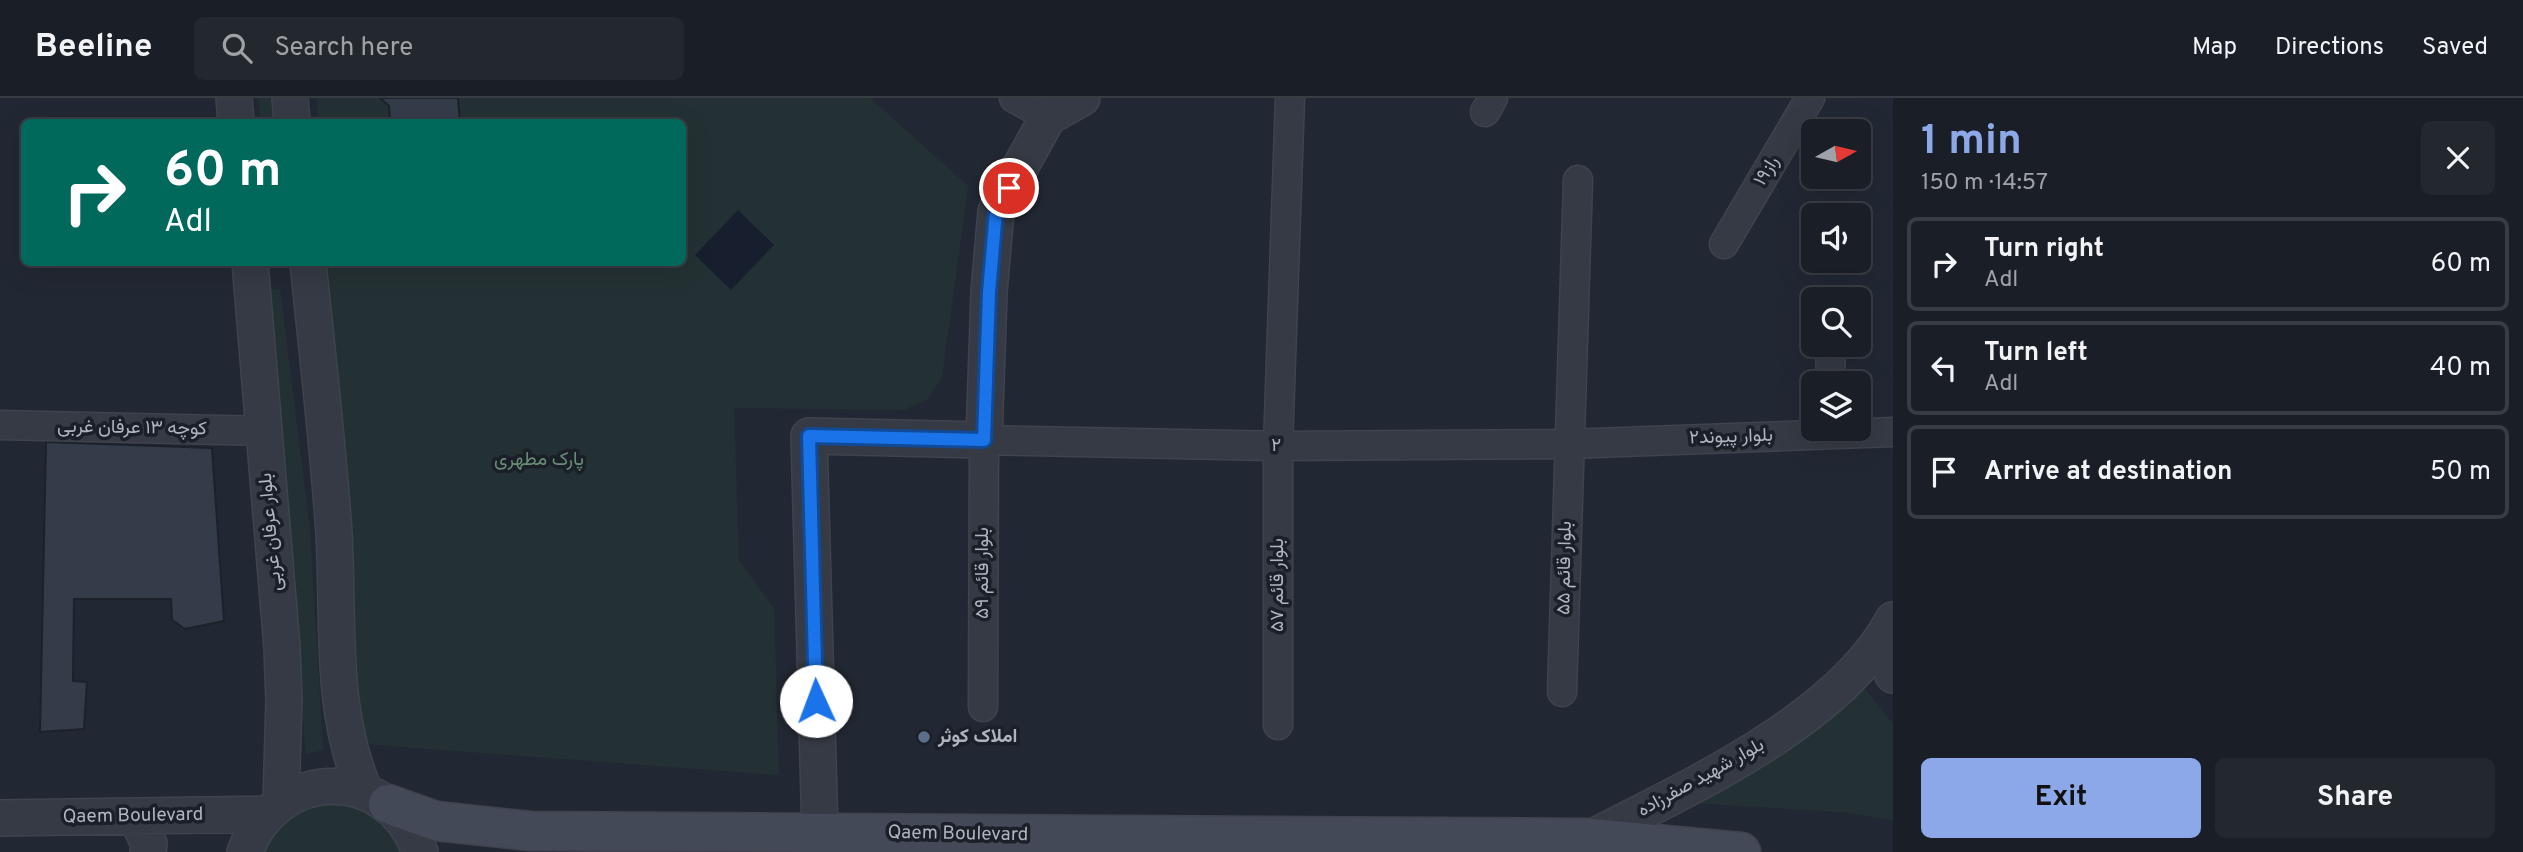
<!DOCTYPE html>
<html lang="en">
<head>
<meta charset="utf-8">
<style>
  body { margin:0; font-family:Overpass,Vazirmatn,sans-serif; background:#23272e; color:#f1f3f6; height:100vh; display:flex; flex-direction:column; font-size:26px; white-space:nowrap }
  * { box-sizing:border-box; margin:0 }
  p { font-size:23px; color:#9fa2a7 }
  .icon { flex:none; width:38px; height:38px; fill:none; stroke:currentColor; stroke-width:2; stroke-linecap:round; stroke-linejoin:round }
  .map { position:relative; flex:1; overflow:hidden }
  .drawer { display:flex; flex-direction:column; background:#1a1e26; width:630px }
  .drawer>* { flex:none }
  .banner { position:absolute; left:21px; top:21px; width:665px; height:147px; border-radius:10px; box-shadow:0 7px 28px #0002,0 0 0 2px #383c43; background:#00695c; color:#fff; overflow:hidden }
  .needle { width:46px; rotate:82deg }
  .fabs { position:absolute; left:1801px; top:21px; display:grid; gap:14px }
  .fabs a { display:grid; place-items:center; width:70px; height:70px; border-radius:10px; background:#1a1e26; box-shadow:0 7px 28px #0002,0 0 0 2px #383c43; font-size:35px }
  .pin { position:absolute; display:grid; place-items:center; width:60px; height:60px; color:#fff; margin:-30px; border:4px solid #fff; border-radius:50%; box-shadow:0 2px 7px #0007 }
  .me { position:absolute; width:77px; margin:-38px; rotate:358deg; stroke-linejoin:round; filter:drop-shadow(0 0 5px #0008) }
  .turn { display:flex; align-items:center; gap:24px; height:147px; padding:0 28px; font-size:32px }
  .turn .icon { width:91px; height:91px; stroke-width:2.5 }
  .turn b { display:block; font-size:49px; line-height:60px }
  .round { display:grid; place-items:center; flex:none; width:74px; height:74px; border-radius:10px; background:#23272e }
  .headline { display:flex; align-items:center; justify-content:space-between; height:119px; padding:0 28px }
  h1 { font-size:42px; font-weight:700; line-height:52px; color:#8ca8e8 }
  .cta { display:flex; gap:14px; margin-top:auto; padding:14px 28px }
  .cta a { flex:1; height:80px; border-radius:10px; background:#8ca8e8; color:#111; font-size:28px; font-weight:700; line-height:80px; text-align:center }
  .cta a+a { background:#23272e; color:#f1f3f6 }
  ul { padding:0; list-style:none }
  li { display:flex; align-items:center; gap:21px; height:94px; margin:0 14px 10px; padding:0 14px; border:4px solid #383c43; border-radius:10px }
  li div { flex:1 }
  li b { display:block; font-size:26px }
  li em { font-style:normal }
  header { display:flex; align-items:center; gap:42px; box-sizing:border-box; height:98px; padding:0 35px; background:#1a1e26; border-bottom:2px solid #383c43 }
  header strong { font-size:33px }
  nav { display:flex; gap:38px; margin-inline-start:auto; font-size:24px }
  .search { width:490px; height:63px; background:#23272e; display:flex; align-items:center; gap:18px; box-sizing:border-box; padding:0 24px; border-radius:10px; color:#9fa2a7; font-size:26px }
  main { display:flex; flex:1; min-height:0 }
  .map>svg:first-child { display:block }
</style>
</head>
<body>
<header>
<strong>Beeline</strong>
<div class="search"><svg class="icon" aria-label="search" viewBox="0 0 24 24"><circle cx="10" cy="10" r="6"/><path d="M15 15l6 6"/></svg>Search here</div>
<nav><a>Map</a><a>Directions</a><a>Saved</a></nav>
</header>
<main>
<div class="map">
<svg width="1893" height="754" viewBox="0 0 1893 754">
  <rect width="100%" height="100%" fill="#222833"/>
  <path fill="#243134" d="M258 0H279L281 24H261Z
    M317 0H870L968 88 942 279 928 301 904 312 734 310 739 463 774 510 779 677 363 646 328 165 682 164V24H318Z
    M280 191 310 432 323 652 306 656 266 192Z
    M1865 591 1893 626V722L1841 714 1691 705Z
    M348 702 392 731 404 754H257L296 708Z"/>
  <path fill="#171f2e" d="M738 112 774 147 731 192 695 157Z"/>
  <path fill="#343b49" stroke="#1c212a" stroke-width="2" d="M380 0H458L460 24H390L389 8Z
    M46 344 212 350 224 523 185 531 172 522 171 501H74L73 583 87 584 84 631 40 634Z"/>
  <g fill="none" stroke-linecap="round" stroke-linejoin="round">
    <g stroke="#3e434d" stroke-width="31">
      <path id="minor" d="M1014 0 1048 19
        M1485 14 1493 0
        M1724 146 1810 0
        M1830 247 1831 285
        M0 327 263 333
        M1562 594 1578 82
        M983 609 984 342 1278 348 1568 346 1893 334
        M1278 627V348L1290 0"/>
    </g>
    <g stroke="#3e434d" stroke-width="38">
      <path id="tertiary" d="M234 0 236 24
        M290 0 292 24
        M250 164 282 550 284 603 281 703
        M308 164C317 255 328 345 334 436 339 522 329 613 365 694
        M1888 532 1893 577
        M136 718 149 746 148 754
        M0 720 266 716
        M820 735 809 338 984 342 989 194 996 113 1048 19 1082 0
        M1591 740C1688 690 1840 622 1893 522
        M245 754C276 667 390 666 420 754"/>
    </g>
    <g stroke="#3e434d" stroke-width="41">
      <path id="secondary" d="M388 706 436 723 530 733 1591 740 1741 754"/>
    </g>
    <use href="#minor" stroke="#353a44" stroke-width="28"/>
    <use href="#tertiary" stroke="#353a44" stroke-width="35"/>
    <use href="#secondary" stroke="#434956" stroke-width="38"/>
  </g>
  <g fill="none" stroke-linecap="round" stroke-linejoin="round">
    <g stroke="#114b97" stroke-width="18">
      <path id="route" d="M816 603 809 338 984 342 989 194 996 113 1009 90"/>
    </g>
    <use href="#route" stroke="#1a73e8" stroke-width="12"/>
  </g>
  <circle fill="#5c6f8a" stroke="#1a1f28" stroke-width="2.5" cx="924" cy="639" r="7"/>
  <g text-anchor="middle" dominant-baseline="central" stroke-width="7" stroke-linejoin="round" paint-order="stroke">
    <g font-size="19" fill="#afb4c0" stroke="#1a1f28">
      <text transform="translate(1767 73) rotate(-59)">راز۱۹</text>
      <text transform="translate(132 330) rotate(1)">کوچه ۱۳ عرفان غربی</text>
      <text transform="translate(1731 339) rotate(-2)">بلوار پیوند۲</text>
      <text transform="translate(1276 348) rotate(1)">۲</text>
      <text transform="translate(271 434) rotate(-95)">بلوار عرفان غربی</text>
      <text transform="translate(1565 470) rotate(-89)">بلوار قائم ۵۵</text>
      <text transform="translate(983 475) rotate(-90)">بلوار قائم ۵۹</text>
      <text transform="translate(1278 487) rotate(-90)">بلوار قائم ۵۷</text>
      <text transform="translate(1701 680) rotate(-29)">بلوار شهید صفرزاده</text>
      <text transform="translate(133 718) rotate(-1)">Qaem Boulevard</text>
      <text transform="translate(958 736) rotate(1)">Qaem Boulevard</text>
    </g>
    <g font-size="19" fill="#6a8d75" stroke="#1a1f28">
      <text x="539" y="362">پارک مطهری</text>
    </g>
    <g font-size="19" font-weight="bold" fill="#afb4c0" stroke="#1a1f28" text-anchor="start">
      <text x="938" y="639">املاک کوثر</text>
    </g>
  </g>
</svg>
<div class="fabs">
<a><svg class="needle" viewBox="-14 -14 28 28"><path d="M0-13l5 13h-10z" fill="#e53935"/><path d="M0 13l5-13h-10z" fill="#9fa2a7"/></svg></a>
<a><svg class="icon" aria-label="sound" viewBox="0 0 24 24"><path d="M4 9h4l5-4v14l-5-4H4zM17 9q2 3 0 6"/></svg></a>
<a><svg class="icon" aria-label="search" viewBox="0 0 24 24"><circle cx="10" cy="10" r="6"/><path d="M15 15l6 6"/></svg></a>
<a><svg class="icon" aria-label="layers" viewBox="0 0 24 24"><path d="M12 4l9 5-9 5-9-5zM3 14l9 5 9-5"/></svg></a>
</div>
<div class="pin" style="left:1009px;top:90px;background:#d93025"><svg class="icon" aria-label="arrive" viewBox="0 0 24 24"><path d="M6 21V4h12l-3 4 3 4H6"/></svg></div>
<svg class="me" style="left:816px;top:603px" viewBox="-20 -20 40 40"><circle r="19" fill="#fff"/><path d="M0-13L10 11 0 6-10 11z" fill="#1a73e8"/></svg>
<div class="banner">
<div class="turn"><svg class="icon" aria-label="right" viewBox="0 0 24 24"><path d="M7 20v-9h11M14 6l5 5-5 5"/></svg><div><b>60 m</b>Adl</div></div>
</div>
</div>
<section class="drawer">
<div class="headline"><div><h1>1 min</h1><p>150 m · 14:57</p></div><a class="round"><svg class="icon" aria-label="close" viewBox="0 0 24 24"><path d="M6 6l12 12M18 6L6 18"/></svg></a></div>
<ul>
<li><svg class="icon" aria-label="right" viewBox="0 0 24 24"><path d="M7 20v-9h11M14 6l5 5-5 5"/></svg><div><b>Turn right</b><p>Adl</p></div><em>60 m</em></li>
<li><svg class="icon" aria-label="left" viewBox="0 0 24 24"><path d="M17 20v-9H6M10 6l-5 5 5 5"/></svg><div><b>Turn left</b><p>Adl</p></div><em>40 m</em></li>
<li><svg class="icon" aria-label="arrive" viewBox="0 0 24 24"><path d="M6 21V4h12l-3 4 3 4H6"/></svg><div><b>Arrive at destination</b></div><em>50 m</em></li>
</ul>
<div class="cta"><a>Exit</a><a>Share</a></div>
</section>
</main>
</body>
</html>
